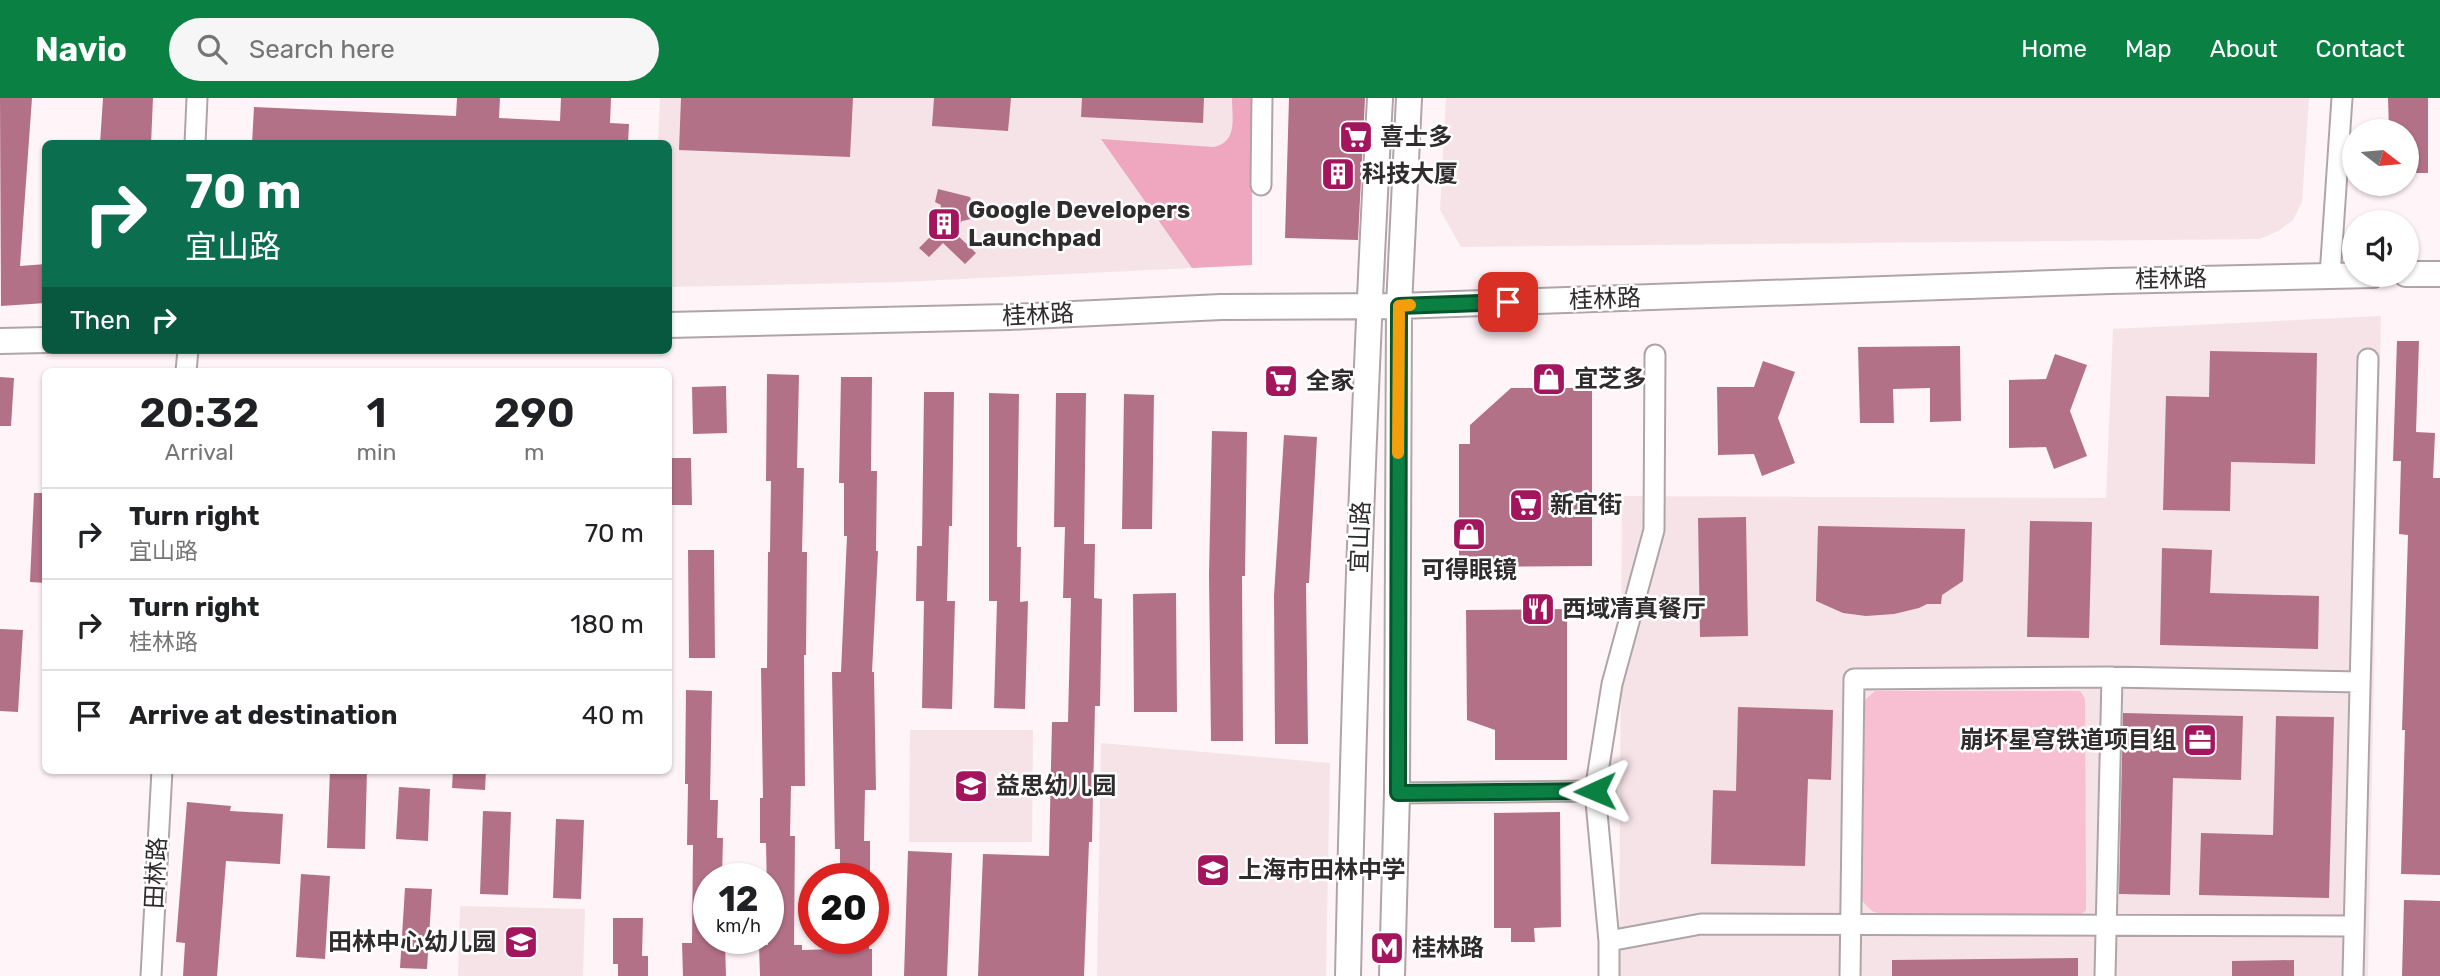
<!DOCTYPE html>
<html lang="en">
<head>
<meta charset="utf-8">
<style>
  body { margin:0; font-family:Rubik,"Noto Sans SC",sans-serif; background:#f6f6f6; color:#202124; height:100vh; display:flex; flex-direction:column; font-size:26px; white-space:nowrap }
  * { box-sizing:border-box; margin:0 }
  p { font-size:23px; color:#757577 }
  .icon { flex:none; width:38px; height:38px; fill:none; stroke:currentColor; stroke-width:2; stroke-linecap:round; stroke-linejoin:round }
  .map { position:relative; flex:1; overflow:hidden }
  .side { position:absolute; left:42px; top:270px; width:630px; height:406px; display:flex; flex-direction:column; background:#fff; border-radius:10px; box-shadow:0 2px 5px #0004 }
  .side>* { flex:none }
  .guide { position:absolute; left:42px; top:42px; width:630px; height:214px; border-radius:10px; box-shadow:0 2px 5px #0004; background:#0b6e4f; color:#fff; overflow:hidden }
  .needle { width:46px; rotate:106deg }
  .tools { position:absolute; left:2342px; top:21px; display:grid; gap:14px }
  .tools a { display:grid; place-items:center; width:77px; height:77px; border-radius:50%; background:#fff; box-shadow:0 2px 5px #0004; font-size:35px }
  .speed { position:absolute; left:693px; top:765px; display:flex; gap:14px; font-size:35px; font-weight:700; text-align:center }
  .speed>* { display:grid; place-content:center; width:91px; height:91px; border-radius:50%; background:#fff; box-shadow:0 2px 5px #0004; line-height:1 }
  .speed small { font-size:18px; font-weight:400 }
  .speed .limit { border:10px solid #d22; background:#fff; color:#111 }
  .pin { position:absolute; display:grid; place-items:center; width:60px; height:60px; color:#fff; margin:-30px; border-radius:14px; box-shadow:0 4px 10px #0006 }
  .me { position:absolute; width:77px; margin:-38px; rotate:269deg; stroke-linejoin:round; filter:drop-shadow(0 0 5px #0008) }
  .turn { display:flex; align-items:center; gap:24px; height:147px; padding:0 28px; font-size:32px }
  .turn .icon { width:91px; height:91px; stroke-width:2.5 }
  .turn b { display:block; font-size:49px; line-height:60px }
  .then { display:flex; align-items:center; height:66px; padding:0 28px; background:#0003; gap:14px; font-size:26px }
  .eta { display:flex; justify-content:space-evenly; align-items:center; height:119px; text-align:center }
  .eta b { font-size:42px; font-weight:600; line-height:49px }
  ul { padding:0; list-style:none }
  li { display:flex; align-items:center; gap:21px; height:91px; padding:0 28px; border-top:2px solid #e0e0e0 }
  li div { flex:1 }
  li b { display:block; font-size:26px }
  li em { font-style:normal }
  header { display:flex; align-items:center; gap:42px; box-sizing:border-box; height:98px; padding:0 35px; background:#0b8043; color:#fff }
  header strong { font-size:33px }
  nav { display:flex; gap:38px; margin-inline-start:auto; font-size:24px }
  .search { width:490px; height:63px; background:#f6f6f6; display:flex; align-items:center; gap:18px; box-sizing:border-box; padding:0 24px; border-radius:38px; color:#757577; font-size:26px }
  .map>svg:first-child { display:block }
</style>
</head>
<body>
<header>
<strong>Navio</strong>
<div class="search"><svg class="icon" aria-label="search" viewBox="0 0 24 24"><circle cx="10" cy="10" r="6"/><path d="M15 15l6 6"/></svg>Search here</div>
<nav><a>Home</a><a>Map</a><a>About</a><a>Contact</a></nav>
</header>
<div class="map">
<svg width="2440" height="878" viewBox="0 0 2440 878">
  <rect width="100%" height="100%" fill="#fff4f7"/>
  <path fill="#f6e3e8" d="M660 0H1252V167L901 184 670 189 668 46H658Z
    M1446 0H2309L2302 104 2293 122 2280 132 2260 141 1461 149 1440 112Z
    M2381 218 2368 878H1619L1622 398 2106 400 2113 231Z
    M910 632H1033L1032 744H909Z
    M1101 645 1330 665 1326 878H1097Z
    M460 808 585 811 583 878H458Z"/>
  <path fill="#f8bed1" d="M1875 593H2080L2085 601 2086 812 2075 823 1883 817 1872 813 1860 801 1865 602Z"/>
  <path fill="#eea7bf" d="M1232 0H1252V167L1192 170 1101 41 1213 49C1238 44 1232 21 1232 0Z"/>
  <path fill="#b37187" d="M0 0H32L20 168 46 166V205L1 208Z
    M103 0H153L151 46H100Z
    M457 0H500L499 20 560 23 561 0H611L610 25 629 26 628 46H252L254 9 456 18Z
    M681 0H853L850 59 679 52Z
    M934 0H1011L1008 33 932 28Z
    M1082 0H1204L1203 25 1081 19Z
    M1289 0H1365L1358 142 1285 140Z
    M2388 0H2428V75H2406V33H2389Z
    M938 91 970 99 976 120 962 123 954 134 976 155 965 166 943 145 929 159 919 150 935 134 941 107 935 104Z
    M2397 243H2419L2416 334 2435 335 2433 380H2440V777L2401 776 2405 632H2402L2408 437 2399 436 2401 363H2393Z
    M1960 248 1961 323 1930 324V290L1893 291 1894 325H1860L1858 249Z
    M2210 253 2317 255 2315 366 2231 364 2230 413 2163 412 2166 298 2209 299Z
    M2055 256 2087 267 2070 313 2087 358 2054 371 2046 349 2009 350V282L2046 281Z
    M1763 263 1795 274 1778 320 1795 365 1762 378 1754 356 1718 357 1717 289H1754Z
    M767 276 799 277 797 370H804L802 454H807L806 557H804L805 688H791L790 738H795L794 847H802V852L839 851V840H869V851H872V878H760L759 847H768L766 745H760V700H763L761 570H767L768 454H770L771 383H766Z
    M0 279 14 280 11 328H0Z
    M841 279H872L871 373H877L876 453H878L872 574H874L876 692H865L864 743H870V780H840V751H835L832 574H841L847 438H844V385H839Z
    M726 288 727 335 693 336 692 289Z
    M1511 290H1592V468L1459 469V346H1470V327Z
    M924 294H954L952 428H949L947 503H955L952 611 922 610 924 503H916L917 448H922Z
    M989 295 1019 296 1017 449H1021L1020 504 1028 503 1025 611 994 610 997 503H989Z
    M1056 295H1086L1084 446H1095L1094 500 1102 501 1100 608H1095L1092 744H1089L1084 878H978L983 756 1049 758 1052 624H1068L1071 500H1063L1065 429H1054Z
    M1124 296 1154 297 1152 431H1122Z
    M1212 333 1247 334 1245 478H1242L1243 643H1211L1209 477Z
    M1284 337 1317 339 1309 485H1306L1308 646H1275L1274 498Z
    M668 360H691L692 407H668Z
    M34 395H46V485L30 484Z
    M1746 419 1748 538 1700 539 1698 420Z
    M2030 423 2092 424 2089 540 2027 539Z
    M1818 428 1965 431 1963 483 1942 497 1941 506H1927L1919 510 1894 516 1866 518 1843 515 1816 503Z
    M2162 450 2212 452 2210 495 2319 498 2318 551 2160 547Z
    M688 452H714L715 560H689Z
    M1176 495 1177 614H1134L1133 496Z
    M1567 511V662H1495V632L1467 622 1466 512Z
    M0 531 23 532 18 614 0 613Z
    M686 592 712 593 710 702H718L717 740H723L722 780H709V840H721V845H725L726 878H683L682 845H692L693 747H687L688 686H685Z
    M1738 609 1833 612 1831 682 1808 681 1805 768 1711 766 1713 692 1736 693Z
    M2123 615 2243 618 2241 682 2173 680 2170 797 2119 796Z
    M2276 618 2334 619 2329 800 2199 797 2201 735 2273 737Z
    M330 672H367L365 751 327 750Z
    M453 672H486L485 692 452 690Z
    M399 689 430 691 428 743 396 741Z
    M187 704 231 708 230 713 283 716 280 766 226 763 217 878H183L185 845 176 844Z
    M483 713 511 714 508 797 480 796Z
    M1560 714 1561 829 1534 830 1535 844H1511V830H1494V715Z
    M556 721 584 722 581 801 553 800Z
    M908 753 952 755 947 878H904Z
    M301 776 330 778 325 861 296 859Z
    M405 790 432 791 427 871 400 870Z
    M2404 802 2440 803V878H2402Z
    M613 820H643L642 858H648V878H618V866H613Z
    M2078 860V878H1892V862Z
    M2294 862V878H2232V863Z"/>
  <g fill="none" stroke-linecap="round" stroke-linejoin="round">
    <g stroke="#afa5a8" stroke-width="23">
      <path id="minor" d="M195 46 197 0
        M1261 87 1262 0
        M2330 178 2342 0
        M186 273 188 252
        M1397 695 1595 693
        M1609 843 1701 826 2354 828
        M151 878 162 672
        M1609 878V843L1595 693 1612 586 1654 432 1655 257
        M1850 878 1854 581 2112 579 2359 584
        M2105 878 2112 579
        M2353 878 2368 261"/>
    </g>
    <g stroke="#afa5a8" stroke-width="28">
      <path id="major" d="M2406 176H2440
        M668 227 1009 219 1221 209 1399 208 2110 183 2373 177
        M0 243 46 242
        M1348 878C1354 585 1364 293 1380 0
        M1392 878 1397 695 1399 208 1409 0"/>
    </g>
    <use href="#minor" stroke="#fff" stroke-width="19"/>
    <use href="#major" stroke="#fff" stroke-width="24"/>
  </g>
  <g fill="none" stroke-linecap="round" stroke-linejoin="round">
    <g stroke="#07532c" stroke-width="18">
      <path id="route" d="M1508 204 1399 208 1398 695 1595 693"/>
    </g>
    <use href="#route" stroke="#0b8043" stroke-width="12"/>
    <path stroke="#f59e0b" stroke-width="12" d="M1398 355 1399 208 1410 207"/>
  </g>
  <defs>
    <g id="supermarket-square" transform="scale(1.75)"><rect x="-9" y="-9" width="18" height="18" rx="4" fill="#a3155c" stroke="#fff"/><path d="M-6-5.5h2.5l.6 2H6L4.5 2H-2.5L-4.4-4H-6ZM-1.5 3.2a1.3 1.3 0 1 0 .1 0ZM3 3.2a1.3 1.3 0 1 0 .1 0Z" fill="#fff"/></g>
    <g id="building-square" transform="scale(1.75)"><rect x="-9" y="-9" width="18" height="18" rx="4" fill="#a3155c" stroke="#fff"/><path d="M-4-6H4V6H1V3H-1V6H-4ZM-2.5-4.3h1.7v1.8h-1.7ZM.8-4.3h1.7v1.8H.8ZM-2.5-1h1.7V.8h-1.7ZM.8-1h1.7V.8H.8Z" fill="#fff"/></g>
    <g id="shop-square" transform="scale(1.75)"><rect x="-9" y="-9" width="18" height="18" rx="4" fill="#a3155c" stroke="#fff"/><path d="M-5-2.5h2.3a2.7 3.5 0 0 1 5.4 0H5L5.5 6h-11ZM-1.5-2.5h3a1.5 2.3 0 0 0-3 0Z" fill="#fff"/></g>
    <g id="restaurant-square" transform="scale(1.75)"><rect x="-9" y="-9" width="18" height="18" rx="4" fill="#a3155c" stroke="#fff"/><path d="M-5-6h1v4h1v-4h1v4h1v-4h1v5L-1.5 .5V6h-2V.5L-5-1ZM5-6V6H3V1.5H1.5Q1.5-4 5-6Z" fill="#fff"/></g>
    <g id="office-square" transform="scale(1.75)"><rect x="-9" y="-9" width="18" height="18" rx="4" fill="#a3155c" stroke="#fff"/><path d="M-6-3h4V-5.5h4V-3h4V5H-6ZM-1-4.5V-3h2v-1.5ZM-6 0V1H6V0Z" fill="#fff"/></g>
    <g id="school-square" transform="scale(1.75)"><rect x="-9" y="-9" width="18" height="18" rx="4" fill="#a3155c" stroke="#fff"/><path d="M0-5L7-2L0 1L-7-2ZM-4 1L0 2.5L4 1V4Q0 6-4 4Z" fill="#fff"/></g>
    <g id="metro-square" transform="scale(1.75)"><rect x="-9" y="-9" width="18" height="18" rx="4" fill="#a3155c" stroke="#fff"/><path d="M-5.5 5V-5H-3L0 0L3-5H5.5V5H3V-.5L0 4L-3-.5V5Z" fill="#fff"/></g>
  </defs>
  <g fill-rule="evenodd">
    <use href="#supermarket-square" x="1356" y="39"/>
    <use href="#building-square" x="1338" y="76"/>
    <use href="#building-square" x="944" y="126"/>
    <use href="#shop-square" x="1549" y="281"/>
    <use href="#supermarket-square" x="1281" y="283"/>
    <use href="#supermarket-square" x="1526" y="407"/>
    <use href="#shop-square" x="1469" y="436"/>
    <use href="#restaurant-square" x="1538" y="511"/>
    <use href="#office-square" x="2200" y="642"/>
    <use href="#school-square" x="971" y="688"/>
    <use href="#school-square" x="1213" y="772"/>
    <use href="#school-square" x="521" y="844"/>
    <use href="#metro-square" x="1387" y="850"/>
  </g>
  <g text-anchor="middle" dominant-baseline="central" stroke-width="5" stroke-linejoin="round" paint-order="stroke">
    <g font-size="24" font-weight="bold" fill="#302c2d" stroke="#fff" text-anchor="start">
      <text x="1380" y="39">喜士多</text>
      <text x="1362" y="76">科技大厦</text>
      <text x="968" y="112">Google Developers<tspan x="968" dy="28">Launchpad</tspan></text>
      <text x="1574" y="281">宜芝多</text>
      <text x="1306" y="283">全家</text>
      <text x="1550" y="407">新宜街</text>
      <text x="1469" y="472" text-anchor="middle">可得眼镜</text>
      <text x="1562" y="511">西域凊真餐厅</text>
      <text x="2176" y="642" text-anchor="end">崩坏星穹铁道项目组</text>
      <text x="996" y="688">益思幼儿园</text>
      <text x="1238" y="772">上海市田林中学</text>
      <text x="496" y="844" text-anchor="end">田林中心幼儿园</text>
      <text x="1412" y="850">桂林路</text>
    </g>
    <g font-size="24" fill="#302c2d" stroke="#fff">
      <text transform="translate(2171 181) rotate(-1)">桂林路</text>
      <text transform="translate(1605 201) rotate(-2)">桂林路</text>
      <text transform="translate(1038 217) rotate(-3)">桂林路</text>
      <text transform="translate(1360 439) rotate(-88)">宜山路</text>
      <text transform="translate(156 775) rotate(-87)">田林路</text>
    </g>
  </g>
</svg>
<div class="tools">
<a><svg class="needle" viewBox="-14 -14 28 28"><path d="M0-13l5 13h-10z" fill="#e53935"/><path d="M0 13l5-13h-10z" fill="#757577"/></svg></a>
<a><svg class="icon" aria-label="sound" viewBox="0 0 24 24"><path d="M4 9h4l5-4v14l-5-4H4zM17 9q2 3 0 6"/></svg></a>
</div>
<div class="speed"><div>12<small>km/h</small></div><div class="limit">20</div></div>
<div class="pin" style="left:1508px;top:204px;background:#d93025"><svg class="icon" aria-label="arrive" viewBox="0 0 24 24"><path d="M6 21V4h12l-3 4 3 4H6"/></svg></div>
<svg class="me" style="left:1595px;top:693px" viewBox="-20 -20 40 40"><path d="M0-17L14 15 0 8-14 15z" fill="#0b8043" stroke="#fff" stroke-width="4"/></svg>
<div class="guide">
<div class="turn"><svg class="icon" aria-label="right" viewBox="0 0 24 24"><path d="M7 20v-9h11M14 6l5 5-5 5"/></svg><div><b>70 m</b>宜山路</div></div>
<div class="then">Then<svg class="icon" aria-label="right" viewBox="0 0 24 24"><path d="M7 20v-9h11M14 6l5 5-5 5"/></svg></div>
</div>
<section class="side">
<div class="eta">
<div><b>20:32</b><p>Arrival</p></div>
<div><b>1</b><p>min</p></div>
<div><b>290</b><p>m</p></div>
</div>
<ul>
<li><svg class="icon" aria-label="right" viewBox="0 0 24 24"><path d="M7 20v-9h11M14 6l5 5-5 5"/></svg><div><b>Turn right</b><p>宜山路</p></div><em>70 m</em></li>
<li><svg class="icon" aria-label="right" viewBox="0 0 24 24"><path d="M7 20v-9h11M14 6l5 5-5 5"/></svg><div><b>Turn right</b><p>桂林路</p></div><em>180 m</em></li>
<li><svg class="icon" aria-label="arrive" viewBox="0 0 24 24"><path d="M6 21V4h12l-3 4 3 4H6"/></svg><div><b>Arrive at destination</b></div><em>40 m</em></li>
</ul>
</section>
</div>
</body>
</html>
